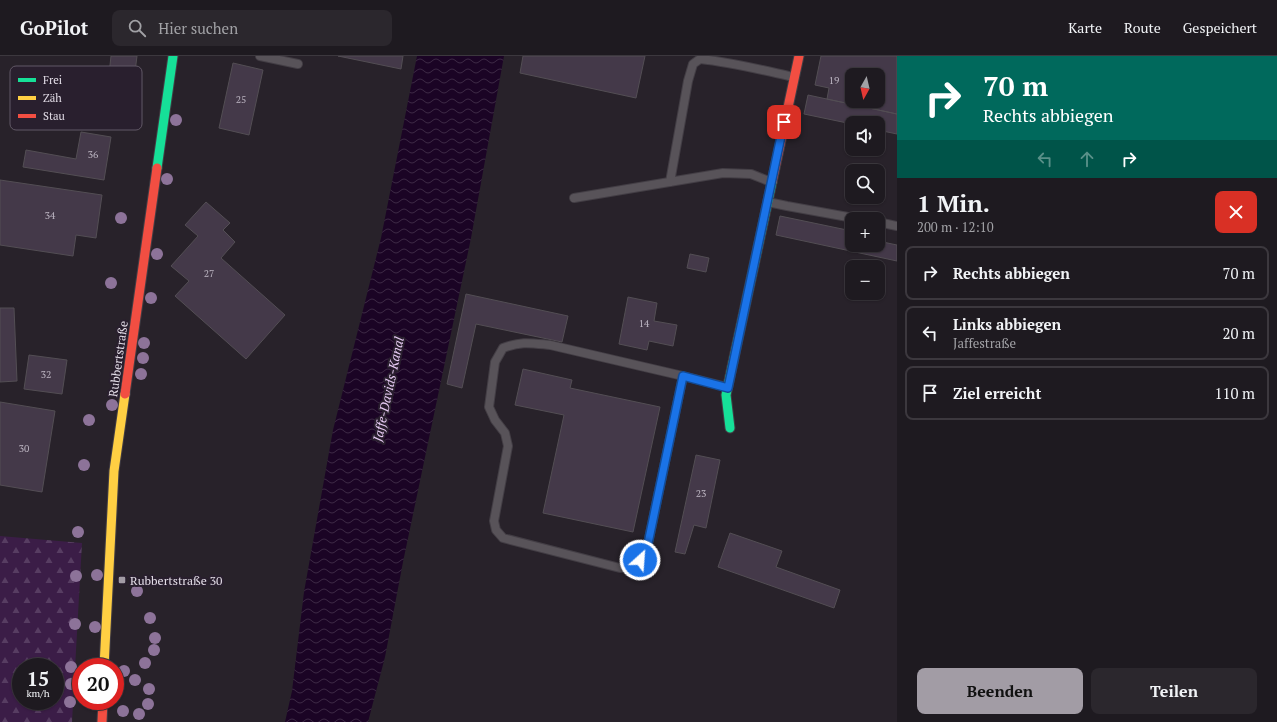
<!DOCTYPE html>
<html lang="de">
<head>
<meta charset="utf-8">
<style>
  body { margin:0; font-family:"PT Serif",serif; background:#2b272d; color:#f1f3f6; height:100vh; display:flex; flex-direction:column; font-size:15px; white-space:nowrap }
  * { box-sizing:border-box; margin:0 }
  p { font-size:13px; color:#a1a1a5 }
  .icon { flex:none; width:22px; height:22px; fill:none; stroke:currentColor; stroke-width:2; stroke-linecap:round; stroke-linejoin:round }
  .map { position:relative; flex:1; overflow:hidden }
  .sheet { display:flex; flex-direction:column; background:#1e1a20; width:380px }
  .sheet>* { flex:none }
  .guide { background:#00695c; color:#fff; overflow:hidden }
  .needle { width:26px; rotate:188deg }
  .tools { position:absolute; left:845px; top:12px; display:grid; gap:8px }
  .tools a { display:grid; place-items:center; width:40px; height:40px; border-radius:8px; background:#1e1a20; box-shadow:0 1px 3px #0004,0 0 0 1px #3c383e; font-size:20px }
  .speed { position:absolute; left:12px; top:602px; display:flex; gap:8px; font-size:20px; font-weight:700; text-align:center }
  .speed>* { display:grid; place-content:center; width:52px; height:52px; border-radius:50%; background:#1e1a20; box-shadow:0 1px 3px #0004,0 0 0 1px #3c383e; line-height:1 }
  .speed small { font-size:10px; font-weight:400 }
  .speed .limit { border:6px solid #d22; background:#fff; color:#111 }
  .pin { position:absolute; display:grid; place-items:center; width:34px; height:34px; color:#fff; margin:-17px; border-radius:8px; box-shadow:0 2px 6px #0006 }
  .me { position:absolute; width:44px; margin:-22px; rotate:26deg; stroke-linejoin:round; filter:drop-shadow(0 0 3px #0008) }
  .turn { display:flex; align-items:center; gap:14px; height:84px; padding:0 20px; font-size:18px }
  .turn .icon { width:52px; height:52px; stroke-width:2.5 }
  .turn b { display:block; font-size:28px; line-height:34px }
  .lanes { display:flex; align-items:center; height:38px; padding:0 20px; background:#0003; justify-content:center; gap:20px; direction:ltr }
  .lanes .off { opacity:.35 }
  .round { display:grid; place-items:center; flex:none; width:42px; height:42px; border-radius:8px; background:#2b272d }
  .overview { display:flex; align-items:center; justify-content:space-between; height:68px; padding:0 20px }
  h1 { font-size:24px; font-weight:600; line-height:30px }
  .cta { display:flex; gap:8px; margin-top:auto; padding:8px 20px }
  .cta a { flex:1; height:46px; border-radius:8px; background:#a29ca5; color:#111; font-size:16px; font-weight:600; line-height:46px; text-align:center }
  .cta a+a { background:#2b272d; color:#f1f3f6 }
  ul { padding:0; list-style:none }
  li { display:flex; align-items:center; gap:12px; height:54px; margin:0 8px 6px; padding:0 12px; border:2px solid #3c383e; border-radius:8px }
  li div { flex:1 }
  li b { display:block; font-size:15px }
  li em { font-style:normal }
  header { display:flex; align-items:center; gap:24px; box-sizing:border-box; height:56px; padding:0 20px; background:#1e1a20; border-bottom:1px solid #3c383e }
  header strong { font-size:19px }
  nav { display:flex; gap:22px; margin-inline-start:auto; font-size:14px }
  .search { width:280px; height:36px; background:#2b272d; display:flex; align-items:center; gap:10px; box-sizing:border-box; padding:0 14px; border-radius:8px; color:#a1a1a5; font-size:15px }
  main { display:flex; flex:1; min-height:0 }
  .map>svg:first-child { display:block }
</style>
</head>
<body>
<header>
<strong>GoPilot</strong>
<div class="search"><svg class="icon" aria-label="search" viewBox="0 0 24 24"><circle cx="10" cy="10" r="6"/><path d="M15 15l6 6"/></svg>Hier suchen</div>
<nav><a>Karte</a><a>Route</a><a>Gespeichert</a></nav>
</header>
<main>
<div class="map">
<svg width="897" height="666" viewBox="0 0 897 666">
  <defs>
    <pattern id="forest-firs" width="22" height="20" patternUnits="userSpaceOnUse"><rect width="22" height="20" fill="#3b1d47"/><path d="M5 1l3.5 6h-7zM16 11l3.5 6h-7z" fill="#573d62"/></pattern>
    <pattern id="water-waves" width="16" height="10" patternUnits="userSpaceOnUse"><rect width="16" height="10" fill="#1b0425"/><path d="M0 5q4-4 8 0t8 0" fill="none" stroke="#3c2845"/></pattern>
  </defs>
  <rect width="100%" height="100%" fill="#28222a"/>
  <path fill="url(#forest-firs)" fill-rule="evenodd" d="M0 480 82 487 72 666H0ZM21 611H55V645H21Z"/>
  <path fill="url(#water-waves)" d="M417 0H504L471 182 403 506 385 601 368 666H285L292 635 304 536 333 374 381 182Z"/>
  <path fill="#443949" stroke="#534e54" fill-rule="evenodd" d="M111 0H137L132 40 107 37Z
    M338 0H403L401 13Z
    M523 0H645L636 42 520 17Z
    M821 0H897V58L827 43 829 32 815 29ZM852 19H878V45H852Z
    M233 7 263 14 249 79 219 72Z
    M808 39 897 58V78L878 74V67H852V68L804 58Z
    M81 76 111 81 104 124 23 111 26 94 76 103Z
    M0 124 102 139 96 182 76 179 73 200 0 189Z
    M206 146 230 167 223 174 235 186 221 202 285 259 246 303 175 240 189 225 171 210 198 180 185 169Z
    M780 160 847 174V178L852 179V189H878V185L897 189V205L776 179Z
    M690 198 709 202 706 216 687 212Z
    M466 238 568 260 562 286 476 268 462 332 447 328Z
    M628 241 657 247 654 265 677 269 673 290 649 285 647 294 619 288Z
    M0 252H14L17 325 0 326Z
    M29 299 67 304 62 338 24 333Z
    M523 313 572 324 570 332 660 351 633 476 543 457 564 359 515 349Z
    M0 346 55 355 42 436 0 429Z
    M696 399 720 404 706 472 694 469 685 498 675 496Z
    M730 477 782 495 776 511 840 534 834 552 718 511Z"/>
  <g fill="none" stroke-linecap="round" stroke-linejoin="round">
    <g stroke="#433e45" stroke-width="10">
      <path id="lane" d="M260 0 298 8
        M670 126 688 25 693 8 700 3C731 6 762 14 793 21
        M574 142 723 117 751 118 771 126
        M768 146 787 150 859 163
        M878 166 897 170
        M683 320 646 497C638 506 633 512 620 512L503 482 496 474 494 465 508 390 505 377 495 364 489 351 495 306 503 292C522 285 530 287 550 289L683 320 727 331"/>
    </g>
    <g stroke="#433e45" stroke-width="11">
      <path id="fast" d="M157 112 173 0
        M730 372 726 339 772 126"/>
    </g>
    <g stroke="#433e45" stroke-width="11">
      <path id="slow" d="M104 611 114 415 125 338"/>
    </g>
    <g stroke="#433e45" stroke-width="11">
      <path id="jam" d="M772 126 799 0
        M125 338 157 112
        M102 666 103 645"/>
    </g>
    <use href="#lane" stroke="#585359" stroke-width="8"/>
    <use href="#fast" stroke="#16e098" stroke-width="9"/>
    <use href="#slow" stroke="#ffcf43" stroke-width="9"/>
    <use href="#jam" stroke="#f24e42" stroke-width="9"/>
  </g>
  <g fill="#8d7399">
    <circle cx="176" cy="64" r="6"/>
    <circle cx="167" cy="123" r="6"/>
    <circle cx="121" cy="162" r="6"/>
    <circle cx="157" cy="198" r="6"/>
    <circle cx="111" cy="227" r="6"/>
    <circle cx="151" cy="242" r="6"/>
    <circle cx="144" cy="287" r="6"/>
    <circle cx="143" cy="302" r="6"/>
    <circle cx="141" cy="318" r="6"/>
    <circle cx="112" cy="349" r="6"/>
    <circle cx="89" cy="364" r="6"/>
    <circle cx="84" cy="409" r="6"/>
    <circle cx="78" cy="476" r="6"/>
    <circle cx="97" cy="519" r="6"/>
    <circle cx="76" cy="520" r="6"/>
    <circle cx="137" cy="535" r="6"/>
    <circle cx="150" cy="562" r="6"/>
    <circle cx="75" cy="568" r="6"/>
    <circle cx="95" cy="571" r="6"/>
    <circle cx="155" cy="582" r="6"/>
    <circle cx="154" cy="594" r="6"/>
    <circle cx="145" cy="607" r="6"/>
    <circle cx="71" cy="611" r="6"/>
    <circle cx="124" cy="615" r="6"/>
    <circle cx="135" cy="624" r="6"/>
    <circle cx="71" cy="628" r="6"/>
    <circle cx="149" cy="633" r="6"/>
    <circle cx="70" cy="646" r="6"/>
    <circle cx="148" cy="648" r="6"/>
    <circle cx="123" cy="655" r="6"/>
    <circle cx="139" cy="658" r="6"/>
  </g>
  <g fill="none" stroke-linecap="round" stroke-linejoin="round">
    <g stroke="#114b97" stroke-width="10">
      <path id="route" d="M640 504 646 497 683 320 728 332 784 66"/>
    </g>
    <use href="#route" stroke="#1a73e8" stroke-width="7"/>
  </g>
  <rect fill="#a29ca5" stroke="#291f2e" stroke-width="1.5" x="118" y="520" width="8" height="8" rx="2"/>
  <g text-anchor="middle" dominant-baseline="central" stroke-width="4" stroke-linejoin="round" paint-order="stroke">
    <g font-size="10" fill="#bbb4c0">
      <text x="834" y="24">19</text>
      <text x="241" y="43">25</text>
      <text x="93" y="98">36</text>
      <text x="50" y="159">34</text>
      <text x="209" y="217">27</text>
      <text x="644" y="267">14</text>
      <text x="46" y="318">32</text>
      <text x="24" y="392">30</text>
      <text x="701" y="437">23</text>
    </g>
    <g font-size="12" fill="#e3dde7" stroke="#291f2e">
      <text transform="translate(118 303) rotate(-82)">Rubbertstraße</text>
    </g>
    <g font-size="12" fill="#e3dde7" stroke="#291f2e" text-anchor="start">
      <text x="130" y="524">Rubbertstraße 30</text>
    </g>
    <g font-size="13" font-style="italic" fill="#e7cbf4" stroke="#291f2e">
      <text transform="translate(388 333) rotate(-78)">Jaffe-Davids-Kanal</text>
    </g>
  </g>
  <rect x="10" y="10" width="132" height="64" rx="6" fill="#291f2e" stroke="#615866" stroke-width="1"/>
  <rect x="18" y="22" width="18" height="4" fill="#16e098"/>
  <rect x="18" y="40" width="18" height="4" fill="#ffcf43"/>
  <rect x="18" y="58" width="18" height="4" fill="#f24e42"/>
  <g font-size="11" fill="#e3dde7">
    <text x="43" y="28">Frei</text>
    <text x="43" y="46">Zäh</text>
    <text x="43" y="64">Stau</text>
  </g>
</svg>
<div class="tools">
<a><svg class="needle" viewBox="-14 -14 28 28"><path d="M0-13l5 13h-10z" fill="#e53935"/><path d="M0 13l5-13h-10z" fill="#a1a1a5"/></svg></a>
<a><svg class="icon" aria-label="sound" viewBox="0 0 24 24"><path d="M4 9h4l5-4v14l-5-4H4zM17 9q2 3 0 6"/></svg></a>
<a><svg class="icon" aria-label="search" viewBox="0 0 24 24"><circle cx="10" cy="10" r="6"/><path d="M15 15l6 6"/></svg></a>
<a>+</a>
<a>−</a>
</div>
<div class="speed"><div>15<small>km/h</small></div><div class="limit">20</div></div>
<div class="pin" style="left:784px;top:66px;background:#d93025"><svg class="icon" aria-label="arrive" viewBox="0 0 24 24"><path d="M6 21V4h12l-3 4 3 4H6"/></svg></div>
<svg class="me" style="left:640px;top:504px" viewBox="-20 -20 40 40"><circle r="17" fill="#1a73e8" stroke="#fff" stroke-width="3"/><path d="M0-11L8 9 0 5-8 9z" fill="#fff"/></svg>
</div>
<section class="sheet">
<div class="guide">
<div class="turn"><svg class="icon" aria-label="right" viewBox="0 0 24 24"><path d="M7 20v-9h11M14 6l5 5-5 5"/></svg><div><b>70 m</b>Rechts abbiegen</div></div>
<div class="lanes"><svg class="icon off" aria-label="left" viewBox="0 0 24 24"><path d="M17 20v-9H6M10 6l-5 5 5 5"/></svg><svg class="icon off" aria-label="ahead" viewBox="0 0 24 24"><path d="M12 20V5M6 11l6-6 6 6"/></svg><svg class="icon" aria-label="right" viewBox="0 0 24 24"><path d="M7 20v-9h11M14 6l5 5-5 5"/></svg></div>
</div>
<div class="overview"><div><h1>1 Min.</h1><p>200 m · 12:10</p></div><a class="round" style="background:#d93025;color:#fff"><svg class="icon" aria-label="close" viewBox="0 0 24 24"><path d="M6 6l12 12M18 6L6 18"/></svg></a></div>
<ul>
<li><svg class="icon" aria-label="right" viewBox="0 0 24 24"><path d="M7 20v-9h11M14 6l5 5-5 5"/></svg><div><b>Rechts abbiegen</b></div><em>70 m</em></li>
<li><svg class="icon" aria-label="left" viewBox="0 0 24 24"><path d="M17 20v-9H6M10 6l-5 5 5 5"/></svg><div><b>Links abbiegen</b><p>Jaffestraße</p></div><em>20 m</em></li>
<li><svg class="icon" aria-label="arrive" viewBox="0 0 24 24"><path d="M6 21V4h12l-3 4 3 4H6"/></svg><div><b>Ziel erreicht</b></div><em>110 m</em></li>
</ul>
<div class="cta"><a>Beenden</a><a>Teilen</a></div>
</section>
</main>
</body>
</html>
